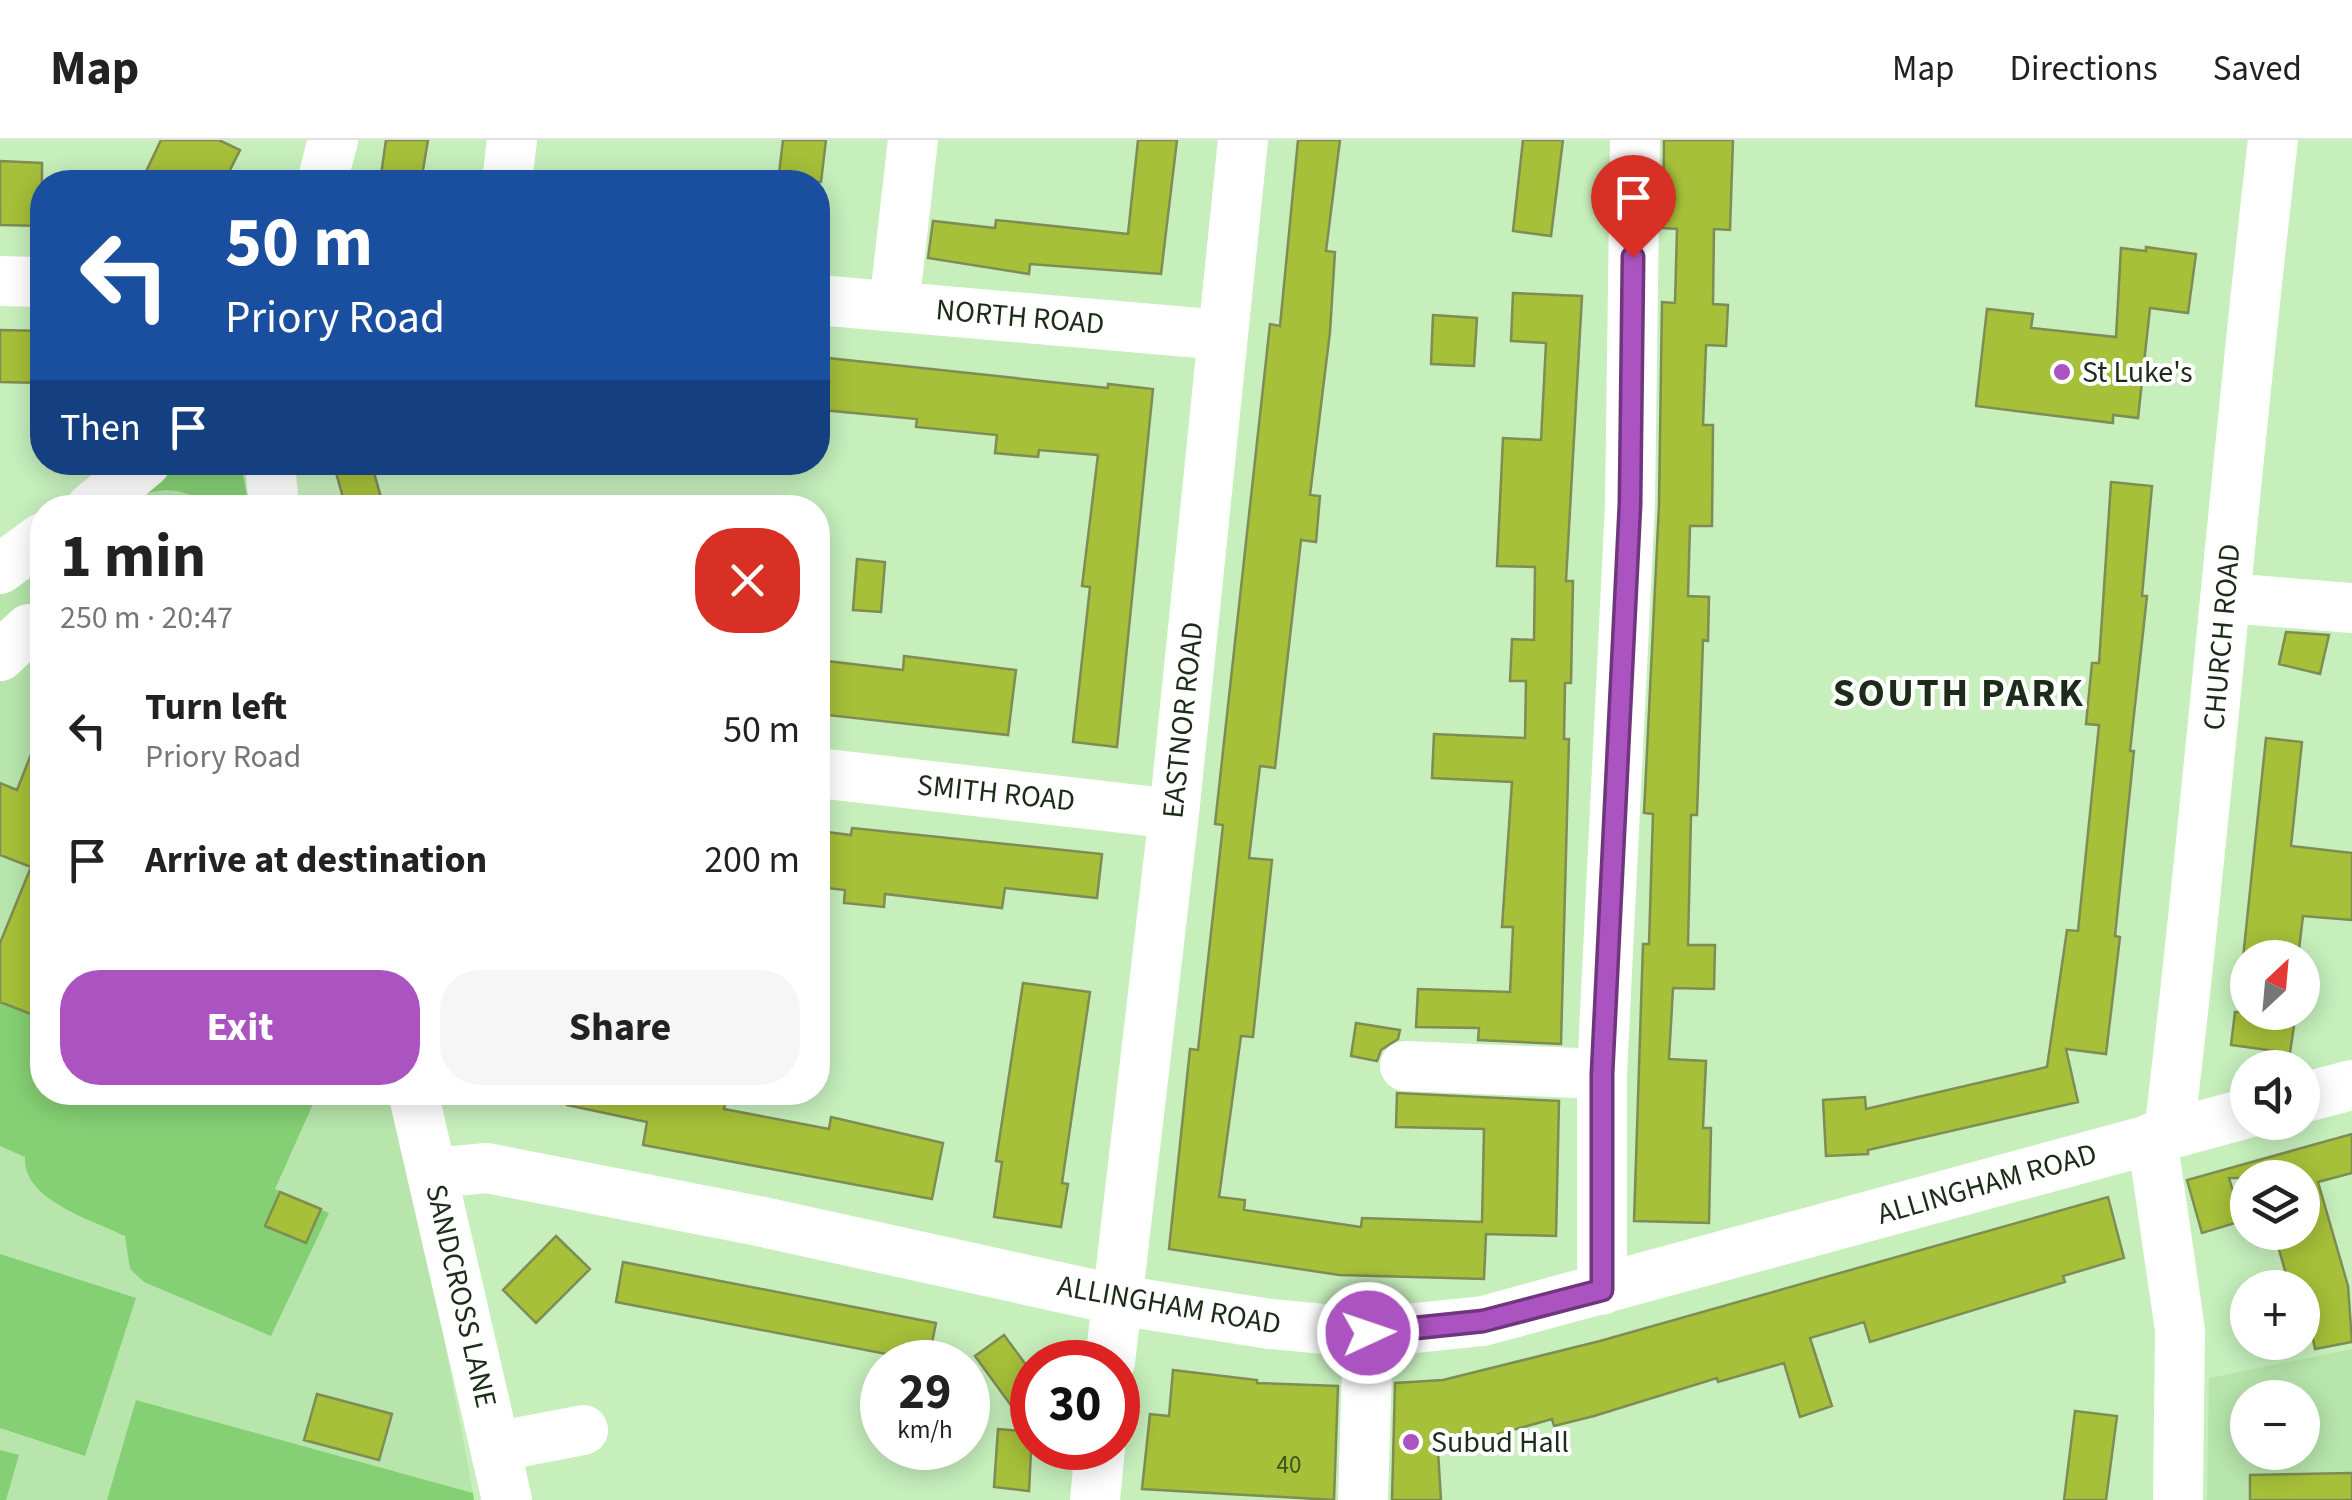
<!DOCTYPE html>
<html lang="en">
<head>
<meta charset="utf-8">
<style>
  body { margin:0; font-family:"Source Sans 3",sans-serif; background:#f6f6f6; color:#222; height:100vh; display:flex; flex-direction:column; font-size:38px; white-space:nowrap }
  * { box-sizing:border-box; margin:0 }
  p { font-size:32px; color:#767676 }
  .icon { flex:none; width:55px; height:55px; fill:none; stroke:currentColor; stroke-width:2; stroke-linecap:round; stroke-linejoin:round }
  .map { position:relative; flex:1; overflow:hidden }
  .sheet { position:absolute; left:30px; top:355px; width:800px; height:610px; display:flex; flex-direction:column; background:#fff; border-radius:40px; box-shadow:0 5px 25px #0003 }
  .sheet>* { flex:none }
  .top-card { position:absolute; left:30px; top:30px; width:800px; height:305px; border-radius:40px; box-shadow:0 5px 25px #0003; background:#1a4fa0; color:#fff; overflow:hidden }
  .needle { width:65px; rotate:26deg }
  .fabs { position:absolute; left:2230px; top:800px; display:grid; gap:20px }
  .fabs a { display:grid; place-items:center; width:90px; height:90px; border-radius:50%; background:#fff; box-shadow:0 5px 25px #0003; font-size:50px }
  .speed { position:absolute; left:860px; top:1200px; display:flex; gap:20px; font-size:50px; font-weight:700; text-align:center }
  .speed>* { display:grid; place-content:center; width:130px; height:130px; border-radius:50%; background:#fff; box-shadow:0 5px 25px #0003; line-height:1 }
  .speed small { font-size:25px; font-weight:400 }
  .speed .limit { border:15px solid #d22; background:#fff; color:#111 }
  .pin { position:absolute; display:grid; place-items:center; width:85px; height:85px; color:#fff; margin:-102px -42px; border-radius:50% 50% 50% 0; rotate:-45deg; box-shadow:0 0 10px #0007 }
  .pin .icon { rotate:45deg }
  .me { position:absolute; width:110px; margin:-55px; rotate:87deg; stroke-linejoin:round; filter:drop-shadow(0 0 8px #0008) }
  .turn { display:flex; align-items:center; gap:35px; height:210px; padding:0 30px; font-size:45px }
  .turn .icon { width:130px; height:130px; stroke-width:2.5 }
  .turn b { display:block; font-size:70px; line-height:85px }
  .then { display:flex; align-items:center; height:95px; padding:0 30px; background:#0003; gap:20px; font-size:38px }
  .round { display:grid; place-items:center; flex:none; width:105px; height:105px; border-radius:40px; background:#f6f6f6 }
  .summary { display:flex; align-items:center; justify-content:space-between; height:170px; padding:0 30px }
  h1 { font-size:60px; font-weight:700; line-height:75px }
  .action { display:flex; gap:20px; margin-top:auto; padding:20px 30px }
  .action a { flex:1; height:115px; border-radius:40px; background:#ab53c0; color:#fff; font-size:40px; font-weight:700; line-height:115px; text-align:center }
  .action a+a { background:#f6f6f6; color:#222 }
  ul { padding:0; list-style:none }
  li { display:flex; align-items:center; gap:30px; height:130px; padding:0 30px }
  li div { flex:1 }
  li b { display:block; font-size:38px }
  li em { font-style:normal }
  header { display:flex; align-items:center; gap:60px; box-sizing:border-box; height:140px; padding:0 50px; background:#fff; border-bottom:2px solid #e0e0e0 }
  header strong { font-size:48px }
  nav { display:flex; gap:55px; margin-inline-start:auto; font-size:35px }
  .map>svg:first-child { display:block }
</style>
</head>
<body>
<header>
<strong>Map</strong>
<nav><a>Map</a><a>Directions</a><a>Saved</a></nav>
</header>
<div class="map">
<svg width="2352" height="1360" viewBox="0 0 2352 1360">
  <rect width="100%" height="100%" fill="#c6efbc"/>
  <path fill="#b7e5ac" fill-rule="evenodd" d="M165 348 192 354 207 367 118 368 136 356Z
    M42 419V952L391 953 432 1132 473 1353 137 1260 107 1360H0V454Z
    M2352 1209V1360H2207L2209 1238ZM2248 1258H2302V1312H2248Z"/>
  <path fill="#85d074" d="M162 323H241L249 367H207C184 346 165 348 136 356Z
    M42 858V952L318 953 275 1049 329 1073 271 1196 144 1142 130 1129 125 1096C93 1080 22 1060 25 1017L0 1006V862L35 875Z
    M0 1114 136 1158 85 1316 0 1288Z
    M136 1260 473 1353 474 1360H107Z
    M0 1310 19 1315 6 1360H0Z"/>
  <path fill="#a6c039" stroke="#7f8c53" stroke-width="2.5" d="M161 0H219L240 10 224 42H141Z
    M386 0H428L421 42H380Z
    M783 0H826L821 42H778Z
    M1138 0H1177L1161 134 1030 124 1029 134 928 118 933 81 995 88 996 80 1128 94Z
    M1298 0H1340L1326 111 1335 112 1330 192 1310 355 1320 356 1316 402 1301 400 1275 628 1260 626 1249 718 1272 720 1253 897 1241 896 1219 1057 1245 1060 1244 1070 1361 1087 1362 1078 1482 1082 1484 989 1396 987 1397 953 1559 961 1556 1096 1486 1094 1484 1139 1339 1135 1169 1109 1190 909 1198 910 1223 685 1215 684 1270 184 1280 186Z
    M1523 0H1563L1551 96 1513 91Z
    M1664 0H1733L1730 90 1714 89 1713 164 1728 165 1726 206 1706 205 1703 285H1713L1712 386H1690L1688 456 1709 457 1708 501 1703 500 1697 675H1691L1688 805H1715L1714 849 1673 848 1669 919 1706 921 1703 988H1711L1709 1083 1634 1081 1643 804H1649L1653 674 1644 673 1659 365 1662 162 1675 163 1677 89 1663 88Z
    M0 21 42 23V86L0 85Z
    M2146 107 2196 114 2188 173 2150 168 2138 278 2113 275V283L1976 266 1987 169 2033 174 2031 188 2116 197 2121 108 2146 111Z
    M1513 153 1582 156 1566 441H1573L1571 543H1565L1564 599H1569L1561 904 1478 900 1479 888 1416 887 1418 849 1510 852 1513 787H1502L1512 642 1432 638 1434 594 1525 598 1526 541H1510L1512 499 1534 500 1535 427 1497 426 1503 298 1541 300 1546 203 1511 201Z
    M1433 175 1477 178 1474 226 1431 224Z
    M0 190 42 191V243L0 242Z
    M828 218 1108 248V244L1153 249 1117 607 1073 602 1090 447 1082 446 1098 315 1039 310 1038 317 995 313 997 295 916 287 917 279 823 270Z
    M333 322H371L384 368H346Z
    M2111 342 2152 346 2142 456H2147L2130 611H2134L2115 796 2120 797 2106 914 2066 909 2078 962 1868 1010V1014L1826 1016 1823 960 1865 957 1866 969 2047 927 2067 790 2078 791 2099 585 2086 584 2092 523H2099Z
    M857 419 885 422 881 472 853 470Z
    M2286 492 2329 495 2320 534 2279 524Z
    M904 516 1016 530 1008 595 818 574V520L903 530Z
    M41 589 42 858 36 876 0 862V803L31 727 0 715V643L17 650Z
    M2266 598 2302 602 2291 706 2352 713V780L2303 776 2298 818H2243Z
    M852 688 1102 714 1097 758 1005 748 1002 768 885 754 884 767 844 763 845 750 818 747V691L851 695Z
    M1023 843 1090 852 1062 1043 1068 1044 1061 1087 994 1077 1002 1022 996 1021Z
    M2235 872H2296L2290 913 2231 905Z
    M1356 883 1400 890 1398 899 1381 910 1377 921 1351 916Z
    M568 952H688L726 960 724 969 829 989 831 977 943 1003 932 1059 643 1005 647 982 567 965Z
    M2352 994V1033L2318 1042 2348 1146 2352 1202 2315 1209 2303 1148H2290L2274 1092H2302V1038H2229L2242 1081 2202 1093 2187 1040Z
    M280 1052 321 1069 306 1103 265 1086Z
    M2108 1057 2124 1118 2063 1136 2065 1142 1870 1202 1864 1182 1810 1198 1832 1266 1800 1277 1784 1223 1718 1242 1717 1238 1594 1276 1554 1286 1552 1279 1438 1311 1441 1360H1392L1395 1243 1443 1240 1600 1201Z
    M556 1096 590 1129 536 1183 503 1150Z
    M623 1122 936 1183 928 1222 616 1162Z
    M1004 1195 1032 1233V1247L1010 1264 975 1216Z
    M1173 1230 1257 1240V1243L1338 1246 1334 1360 1142 1349 1150 1274 1169 1276Z
    M317 1254 392 1274 379 1320 304 1300Z
    M2075 1271 2117 1276 2106 1360H2064Z
    M998 1289 1032 1292 1029 1351 994 1347Z
    M2352 1333V1360H2250V1335Z"/>
  <g fill="none" stroke-linecap="round" stroke-linejoin="round">
    <path stroke="#fff" stroke-width="50" d="M322 42 333 0
      M507 42 512 0
      M0 141 42 142
      M818 160 1222 195
      M894 166 913 0
      M270 322 274 368
      M91 368 146 322
      M0 429 42 398
      M2226 458 2352 468
      M0 516 29 489 42 490
      M818 633 1174 674
      M1405 926 1602 934
      M413 952 507 1360
      M2302 958 2352 945
      M2169 993C2209 663 2234 331 2273 0
      M2152 998 2180 1190 2178 1360
      M433 1033 487 1028 763 1082 1118 1160 1270 1184 1368 1193 1483 1181 2248 973
      M1602 1150V934L1630 364 1635 0
      M1110 1222 1174 674 1243 0
      M495 1307 583 1290
      M1095 1360 1100 1308
      M1363 1360 1368 1193"/>
  </g>
  <g fill="none" stroke-linecap="round" stroke-linejoin="round">
    <g stroke="#6f367d" stroke-width="25">
      <path id="route" d="M1368 1193 1483 1181 1602 1150V934L1630 364 1633 117"/>
    </g>
    <use href="#route" stroke="#ab53c0" stroke-width="18"/>
  </g>
  <g fill="#ab53c0" stroke="#fff" stroke-width="4">
    <circle cx="2062" cy="232" r="10"/>
    <circle cx="1411" cy="1302" r="10"/>
  </g>
  <g text-anchor="middle" dominant-baseline="central" stroke-width="8" stroke-linejoin="round" paint-order="stroke">
    <g font-size="25" fill="#3e5121">
      <text x="1289" y="1325">40</text>
    </g>
    <g font-size="30" fill="#1c2c19" stroke="#fff">
      <text transform="translate(1020 177) rotate(5)">NORTH ROAD</text>
      <text transform="translate(2222 497) rotate(-85)">CHURCH ROAD</text>
      <text transform="translate(1183 580) rotate(-84)">EASTNOR ROAD</text>
      <text transform="translate(996 653) rotate(6)">SMITH ROAD</text>
      <text transform="translate(1987 1044) rotate(-16)">ALLINGHAM ROAD</text>
      <text transform="translate(461 1156) rotate(77)">SANDCROSS LANE</text>
      <text transform="translate(1169 1165) rotate(10)">ALLINGHAM ROAD</text>
    </g>
    <g font-size="30" fill="#1c2c19" stroke="#fff" text-anchor="start">
      <text x="2082" y="232">St Luke's</text>
      <text x="1431" y="1302">Subud Hall</text>
    </g>
    <g font-size="40" font-weight="bold" letter-spacing="2.5" fill="#1c2c19" stroke="#fff">
      <text x="1959" y="553">SOUTH PARK</text>
    </g>
  </g>
</svg>
<div class="fabs">
<a><svg class="needle" viewBox="-14 -14 28 28"><path d="M0-13l5 13h-10z" fill="#e53935"/><path d="M0 13l5-13h-10z" fill="#767676"/></svg></a>
<a><svg class="icon" aria-label="sound" viewBox="0 0 24 24"><path d="M4 9h4l5-4v14l-5-4H4zM17 9q2 3 0 6"/></svg></a>
<a><svg class="icon" aria-label="layers" viewBox="0 0 24 24"><path d="M12 4l9 5-9 5-9-5zM3 14l9 5 9-5"/></svg></a>
<a>+</a>
<a>−</a>
</div>
<div class="speed"><div>29<small>km/h</small></div><div class="limit">30</div></div>
<div class="pin" style="left:1633px;top:117px;background:#d93025"><svg class="icon" aria-label="arrive" viewBox="0 0 24 24"><path d="M6 21V4h12l-3 4 3 4H6"/></svg></div>
<svg class="me" style="left:1368px;top:1193px" viewBox="-20 -20 40 40"><circle r="17" fill="#ab53c0" stroke="#fff" stroke-width="3"/><path d="M0-11L8 9 0 5-8 9z" fill="#fff"/></svg>
<div class="top-card">
<div class="turn"><svg class="icon" aria-label="left" viewBox="0 0 24 24"><path d="M17 20v-9H6M10 6l-5 5 5 5"/></svg><div><b>50 m</b>Priory Road</div></div>
<div class="then">Then<svg class="icon" aria-label="arrive" viewBox="0 0 24 24"><path d="M6 21V4h12l-3 4 3 4H6"/></svg></div>
</div>
<section class="sheet">
<div class="summary"><div><h1>1 min</h1><p>250 m · 20:47</p></div><a class="round" style="background:#d93025;color:#fff"><svg class="icon" aria-label="close" viewBox="0 0 24 24"><path d="M6 6l12 12M18 6L6 18"/></svg></a></div>
<ul>
<li><svg class="icon" aria-label="left" viewBox="0 0 24 24"><path d="M17 20v-9H6M10 6l-5 5 5 5"/></svg><div><b>Turn left</b><p>Priory Road</p></div><em>50 m</em></li>
<li><svg class="icon" aria-label="arrive" viewBox="0 0 24 24"><path d="M6 21V4h12l-3 4 3 4H6"/></svg><div><b>Arrive at destination</b></div><em>200 m</em></li>
</ul>
<div class="action"><a>Exit</a><a>Share</a></div>
</section>
</div>
</body>
</html>
